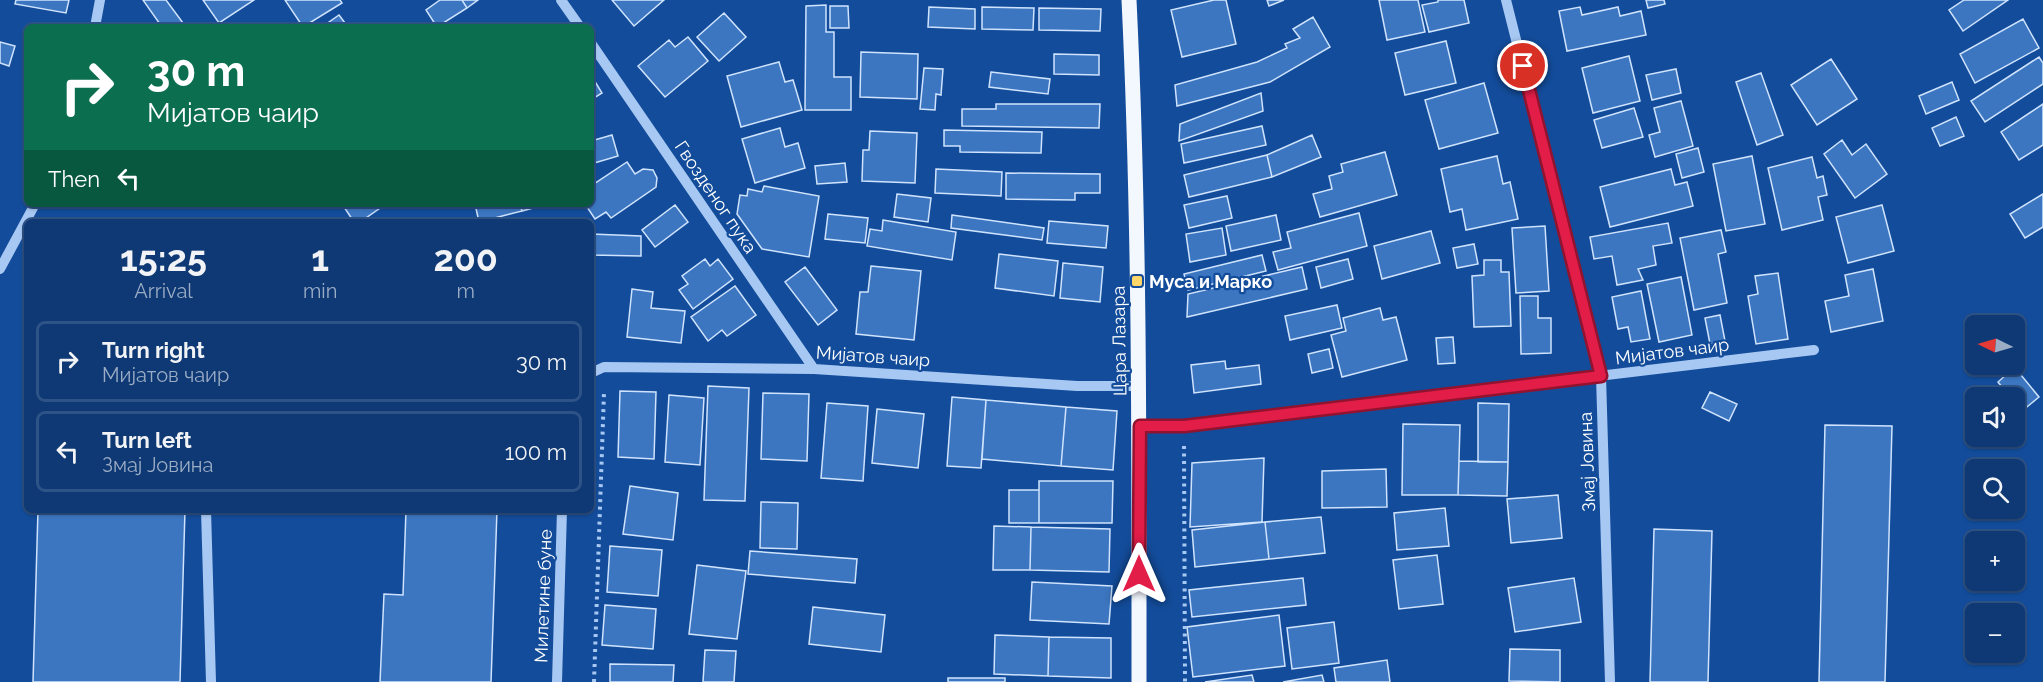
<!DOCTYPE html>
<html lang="en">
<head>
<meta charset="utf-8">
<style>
  body { margin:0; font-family:Raleway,sans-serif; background:#174079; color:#f1f3f6; height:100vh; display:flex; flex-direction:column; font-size:22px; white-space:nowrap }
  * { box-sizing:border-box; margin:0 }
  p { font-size:20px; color:#9bacc5 }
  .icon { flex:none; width:33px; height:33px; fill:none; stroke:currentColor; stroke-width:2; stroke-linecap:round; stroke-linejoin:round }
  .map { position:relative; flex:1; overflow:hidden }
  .side { position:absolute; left:24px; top:219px; width:570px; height:294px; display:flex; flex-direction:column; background:#0e3974; border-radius:9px; box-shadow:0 2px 4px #0004,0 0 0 2px #2e5386 }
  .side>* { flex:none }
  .guide { position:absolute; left:24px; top:24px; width:570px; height:183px; border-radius:9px; box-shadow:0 2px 4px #0004,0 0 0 2px #2e5386; background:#0b6e4f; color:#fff; overflow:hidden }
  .needle { width:39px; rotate:275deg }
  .tools { position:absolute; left:1965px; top:315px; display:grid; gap:12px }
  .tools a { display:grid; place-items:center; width:60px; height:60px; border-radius:9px; background:#0e3974; box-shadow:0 2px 4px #0004,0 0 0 2px #2e5386; font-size:30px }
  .pin { position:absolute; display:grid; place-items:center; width:51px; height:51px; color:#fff; margin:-26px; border:3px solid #fff; border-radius:50%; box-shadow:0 2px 6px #0007 }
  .me { position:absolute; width:66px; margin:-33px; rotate:0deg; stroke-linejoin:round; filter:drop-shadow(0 0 4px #0008) }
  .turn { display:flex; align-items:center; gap:21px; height:126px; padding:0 24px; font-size:27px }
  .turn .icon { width:78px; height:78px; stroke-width:2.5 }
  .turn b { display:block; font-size:42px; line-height:51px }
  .then { display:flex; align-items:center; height:57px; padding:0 24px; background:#0003; gap:12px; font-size:22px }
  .eta { display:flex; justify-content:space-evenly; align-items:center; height:102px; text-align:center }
  .eta b { font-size:36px; font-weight:700; line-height:42px }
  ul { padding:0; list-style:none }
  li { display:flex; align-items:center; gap:18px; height:81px; margin:0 12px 9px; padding:0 12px; border:3px solid #2e5386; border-radius:9px }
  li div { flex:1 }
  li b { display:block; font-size:22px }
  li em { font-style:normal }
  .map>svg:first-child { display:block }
</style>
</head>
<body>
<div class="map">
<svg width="2043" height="682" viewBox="0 0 2043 682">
  <rect width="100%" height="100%" fill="#134c9a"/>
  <path fill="#3c76c1" stroke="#cfe3fd" stroke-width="1.5" d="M16 0H69L66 13 15 4Z
    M143 0H166L186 27H162Z
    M203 0H254L219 23Z
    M285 0H340L342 3 303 27Z
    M440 0H462L467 8 437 27 426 10Z
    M462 0H478L467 8Z
    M612 0H664L634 26Z
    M1214 0H1226L1236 44 1182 57 1171 10Z
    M1267 0H1284L1269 6Z
    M1379 0H1418L1425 32 1387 40Z
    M1438 0H1464L1469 23 1429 32 1422 5 1438 2Z
    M1646 0H1664L1665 4 1648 8Z
    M1964 0H2008L1963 31 1949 10Z
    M826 5V32H834V77H851V110H805L806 6Z
    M830 6H848L849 28H830Z
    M929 7 975 9V29L928 27Z
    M982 7 1034 8 1033 30 982 29Z
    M1580 7 1582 15 1618 7 1620 16 1641 11 1646 35 1567 51 1559 11Z
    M1039 8 1101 9 1100 31 1039 30Z
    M724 13 746 37 719 61 697 37Z
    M339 15 348 27H322Z
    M1313 17 1330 47 1270 82 1177 106 1175 85 1257 62 1287 48 1285 44 1300 38 1293 29Z
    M2023 19 2039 48 1975 83 1960 54Z
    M688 37 708 61 665 97 638 66 669 40 675 47Z
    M1446 41 1456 83 1405 95 1395 53Z
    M0 42 15 46 9 66 0 63Z
    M861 52 918 54 917 99 860 97Z
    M1054 54 1099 55V75L1054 74Z
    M1629 56 1640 101 1593 113 1582 68Z
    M2039 57 2043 63V84L1985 122 1971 101Z
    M1831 59 1857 99 1817 125 1791 85Z
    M779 62 785 82 793 80 802 110 741 127 727 76Z
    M924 68 943 69 941 95 936 94 935 110 920 109Z
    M1676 69 1681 93 1652 100 1646 75Z
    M991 72 1050 79 1048 94 989 87Z
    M1761 73 1783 135 1757 145 1736 82Z
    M591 75 602 93 591 100Z
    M1952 82 1959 100 1926 114 1919 96Z
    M1484 83 1498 133 1439 149 1425 100Z
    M1261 93 1263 111 1179 141 1180 124Z
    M1681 101 1693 146 1655 157 1649 135 1660 132 1654 108Z
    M996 104H1100L1099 128 962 126V109H996Z
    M2043 104V145L2019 160 2001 132Z
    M1634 108 1643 137 1602 148 1594 120Z
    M1956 117 1964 136 1940 146 1932 128Z
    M1262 126 1266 145 1184 163 1181 144Z
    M780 128 785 147 798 143 805 168 755 183 742 139Z
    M944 130 1042 132 1041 153 960 152V146H944Z
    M870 131 917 133 915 183 862 181 863 150H869Z
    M612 135 618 156 591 164V141Z
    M1312 135 1321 157 1272 177 1267 155Z
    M1842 140 1852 155 1866 144 1887 174 1855 198 1824 154Z
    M1698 148 1704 172 1682 178 1676 154Z
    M1385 152 1397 195 1320 217 1313 194 1332 189 1329 176 1343 172 1341 164Z
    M1267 155 1272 177 1189 197 1184 175Z
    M1497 156 1503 184 1510 182 1518 219 1466 230 1462 209 1450 212 1441 169Z
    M1752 156 1765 224 1726 231 1713 164Z
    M1812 157 1817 178 1823 176 1827 195 1818 197 1823 220 1782 230 1768 168Z
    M627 162 635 174 643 169 653 170 657 178 656 187 611 218 606 212 595 219 585 204H591V186Z
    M845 163 847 182 817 184 815 166Z
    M936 169 1002 172 1001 196 935 193Z
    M1671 169 1675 185 1687 182 1693 206 1610 227 1600 187Z
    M1006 173 1100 174V193H1075V200L1006 199Z
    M764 186 819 196 809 257 762 249 737 214 740 195 747 196 748 189 762 192Z
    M897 194 931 198 928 222 894 217Z
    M2043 194V227L2025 238 2010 214Z
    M1227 196 1232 218 1189 228 1184 205Z
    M342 204H386L360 222H354Z
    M475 204H520L522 211 479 222Z
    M520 204H548L522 211Z
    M675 205 688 222 655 247 642 230Z
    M1882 205 1894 251 1848 263 1836 217Z
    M1359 213 1367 246 1278 270 1273 252 1291 248 1287 232Z
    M828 214 868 218 865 243 825 239Z
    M952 215 1044 228 1042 240 951 228Z
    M1276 215 1281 240 1231 251 1226 226Z
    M883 220 956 232 952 260 867 246 870 229 882 231Z
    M1049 221 1108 226 1106 248 1047 243Z
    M1668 223 1672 243 1653 246 1656 265 1638 269 1643 280 1617 285 1612 256 1594 259 1590 237Z
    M1545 226 1549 291 1516 293 1512 228Z
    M1222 228 1226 255 1190 262 1186 234Z
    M1721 230 1726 252 1718 254 1727 303 1694 310 1680 238Z
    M1431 231 1440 263 1382 279 1374 246Z
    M591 234 641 236V256L591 255Z
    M1474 244 1478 264 1457 268 1453 248Z
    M999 254 1058 261 1054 296 995 288Z
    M1262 255 1266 271 1188 290 1184 274Z
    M705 259 710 266 718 259 733 279 693 309 679 290 688 284 682 276Z
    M1348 259 1353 279 1321 288 1316 267Z
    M1484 260H1501V272H1509L1511 326 1474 327 1472 276 1484 275Z
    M1063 263 1103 267 1100 302 1060 298Z
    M871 266 921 271 914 340 856 334 860 292H868Z
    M805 267 837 310 818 325 785 282Z
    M1302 267 1307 289 1187 317 1188 294Z
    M1873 269 1883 321 1831 332 1825 301 1849 296 1845 275Z
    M1778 273 1788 339 1756 344 1748 296 1758 294 1755 276Z
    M1681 277 1692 335 1659 342 1647 284Z
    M735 286 756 315 727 336 722 330 708 341 691 317Z
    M632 289 653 292 651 308 685 311 681 343 627 337Z
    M1641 291 1650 339 1631 342 1628 327 1618 329 1612 297Z
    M1520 296H1538V318H1551V353L1521 354Z
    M1337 305 1342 328 1290 340 1285 316Z
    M1380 308 1383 320 1396 317 1407 360 1342 377 1331 335 1346 331 1343 318Z
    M1720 315 1725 341 1710 344 1705 318Z
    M1453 337 1455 363 1438 364 1436 338Z
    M1329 349 1333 368 1312 373 1308 354Z
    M1225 361 1226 369 1259 365 1261 384 1194 393 1191 365Z
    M1998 364H2012L2039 397 2022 411 2014 402V398H2011L1998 382 2007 374Z
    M708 386 749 388 745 501 704 500Z
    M620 391 656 392 654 459 618 457Z
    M1710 392 1737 404 1729 421 1702 408Z
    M763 393 809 394 807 461 761 459Z
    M669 395 704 398 700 465 665 462Z
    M952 397 986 400 981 468 947 466Z
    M986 400 1066 407 1061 466 982 459Z
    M827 403 868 406 863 481 821 478Z
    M1478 403 1509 404 1508 462H1478Z
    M1066 407 1117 411 1113 470 1061 466Z
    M877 409 924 414 918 468 872 463Z
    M1403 424 1460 425 1458 495H1402Z
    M1825 425 1892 426 1885 682H1819Z
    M1264 458 1262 522 1190 527 1192 463Z
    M1459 461 1508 462 1507 496 1458 495Z
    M1386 469 1387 507 1322 508V471Z
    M1039 481H1113L1112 523H1039Z
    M630 486 678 493 673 540 623 534Z
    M1009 490H1039V523H1009Z
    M1558 495 1562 538 1511 543 1507 499Z
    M761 502 798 503 797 549 760 548Z
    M1445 508 1449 546 1397 550 1394 513Z
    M38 510H185L180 682H33Z
    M406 510H497L491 682H380L384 594 403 595Z
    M1321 517 1325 553 1269 559 1265 522Z
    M1265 522 1269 559 1195 567 1192 530Z
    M994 526 1031 527 1030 570H993Z
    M1031 527 1110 529 1109 572 1030 570Z
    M1654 529 1712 531 1708 682H1650Z
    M610 546 662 550 658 596 607 592Z
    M750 551 857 559 855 583 748 574Z
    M1437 555 1443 604 1399 609 1393 560Z
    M697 565 746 571 737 639 689 634Z
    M1303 578 1306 605 1192 617 1189 590Z
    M1574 578 1581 622 1515 632 1508 588Z
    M1032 582 1112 586 1109 624 1030 620Z
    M605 605 656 609 653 649 602 645Z
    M813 607 885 615 881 652 809 644Z
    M1279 615 1285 666 1193 677 1187 627Z
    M1334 622 1339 663 1292 669 1287 628Z
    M995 635 1049 637 1048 676 994 674Z
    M1049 637 1111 638V678L1048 676Z
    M1510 649 1560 650V682L1509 681Z
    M705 650 736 651 734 682H703Z
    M1387 660 1390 682H1336L1334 668Z
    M610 664 674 665 673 682H610Z
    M1252 675 1254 682H1205Z
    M1322 675 1324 682H1283Z
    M948 678H1005V682H948Z"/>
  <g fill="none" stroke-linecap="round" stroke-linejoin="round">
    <path stroke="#a7c8f3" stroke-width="4" stroke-dasharray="3 4.5" stroke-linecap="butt" d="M1184 446 1185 682
      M594 682 604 392"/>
    <path stroke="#a7c8f3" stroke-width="10" d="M561 0 580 27
      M1506 0 1601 376 1610 682
      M95 27 100 0
      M591 43 814 369
      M0 269 35 204
      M591 373 604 367 814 369 1077 386H1139
      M1140 426H1183L1814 350
      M206 510 211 682
      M557 682 562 510"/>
    <path stroke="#f3f8ff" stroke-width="15" d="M1129 0C1140 227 1139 455 1139 682"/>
  </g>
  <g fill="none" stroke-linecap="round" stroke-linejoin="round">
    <g stroke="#92132f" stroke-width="15">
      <path id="route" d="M1139 574 1140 426H1184L1601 376 1523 66"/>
    </g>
    <use href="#route" stroke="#e11d48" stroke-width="10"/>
  </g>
  <rect fill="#ffd669" stroke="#134c9a" stroke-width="2" x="1131" y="275" width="12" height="12" rx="3"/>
  <g text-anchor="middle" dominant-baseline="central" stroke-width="4.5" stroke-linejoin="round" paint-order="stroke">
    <g font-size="18" fill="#fff" stroke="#134c9a">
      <text transform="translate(716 197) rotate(56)">Гвозденог пука</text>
      <text transform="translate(1119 341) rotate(-91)">Цара Лазара</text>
      <text transform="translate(1672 351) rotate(-7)">Мијатов чаир</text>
      <text transform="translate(873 356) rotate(4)">Мијатов чаир</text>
      <text transform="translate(1587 462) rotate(-92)">Змај Јовина</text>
      <text transform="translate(543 596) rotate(-88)">Милетине буне</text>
    </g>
    <g font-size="18" font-weight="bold" fill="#fff" stroke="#134c9a" text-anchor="start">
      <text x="1149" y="281">Муса и Марко</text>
    </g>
  </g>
</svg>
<div class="tools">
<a><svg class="needle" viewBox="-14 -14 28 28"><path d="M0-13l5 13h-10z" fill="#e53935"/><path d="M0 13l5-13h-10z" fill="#9bacc5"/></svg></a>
<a><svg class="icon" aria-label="sound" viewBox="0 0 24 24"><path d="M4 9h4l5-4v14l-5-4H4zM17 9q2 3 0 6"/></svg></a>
<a><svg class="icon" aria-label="search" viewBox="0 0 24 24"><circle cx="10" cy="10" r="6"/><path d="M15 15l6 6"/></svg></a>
<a>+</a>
<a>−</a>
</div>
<div class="pin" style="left:1523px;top:66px;background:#d93025"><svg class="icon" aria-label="arrive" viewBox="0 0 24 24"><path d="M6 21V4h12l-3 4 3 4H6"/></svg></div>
<svg class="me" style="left:1139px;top:574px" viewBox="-20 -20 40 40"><path d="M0-17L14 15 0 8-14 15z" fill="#e11d48" stroke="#fff" stroke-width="4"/></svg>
<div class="guide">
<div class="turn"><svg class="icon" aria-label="right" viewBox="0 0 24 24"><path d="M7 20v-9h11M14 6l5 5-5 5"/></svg><div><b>30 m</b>Мијатов чаир</div></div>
<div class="then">Then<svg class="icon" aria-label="left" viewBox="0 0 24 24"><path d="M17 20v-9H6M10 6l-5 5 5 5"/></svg></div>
</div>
<section class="side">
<div class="eta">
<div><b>15:25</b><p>Arrival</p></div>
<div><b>1</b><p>min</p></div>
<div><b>200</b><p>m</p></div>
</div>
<ul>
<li><svg class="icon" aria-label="right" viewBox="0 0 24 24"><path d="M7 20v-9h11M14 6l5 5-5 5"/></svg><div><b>Turn right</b><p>Мијатов чаир</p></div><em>30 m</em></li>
<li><svg class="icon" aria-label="left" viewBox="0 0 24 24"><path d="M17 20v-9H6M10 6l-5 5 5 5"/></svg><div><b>Turn left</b><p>Змај Јовина</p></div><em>100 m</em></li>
</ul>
</section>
</div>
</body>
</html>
